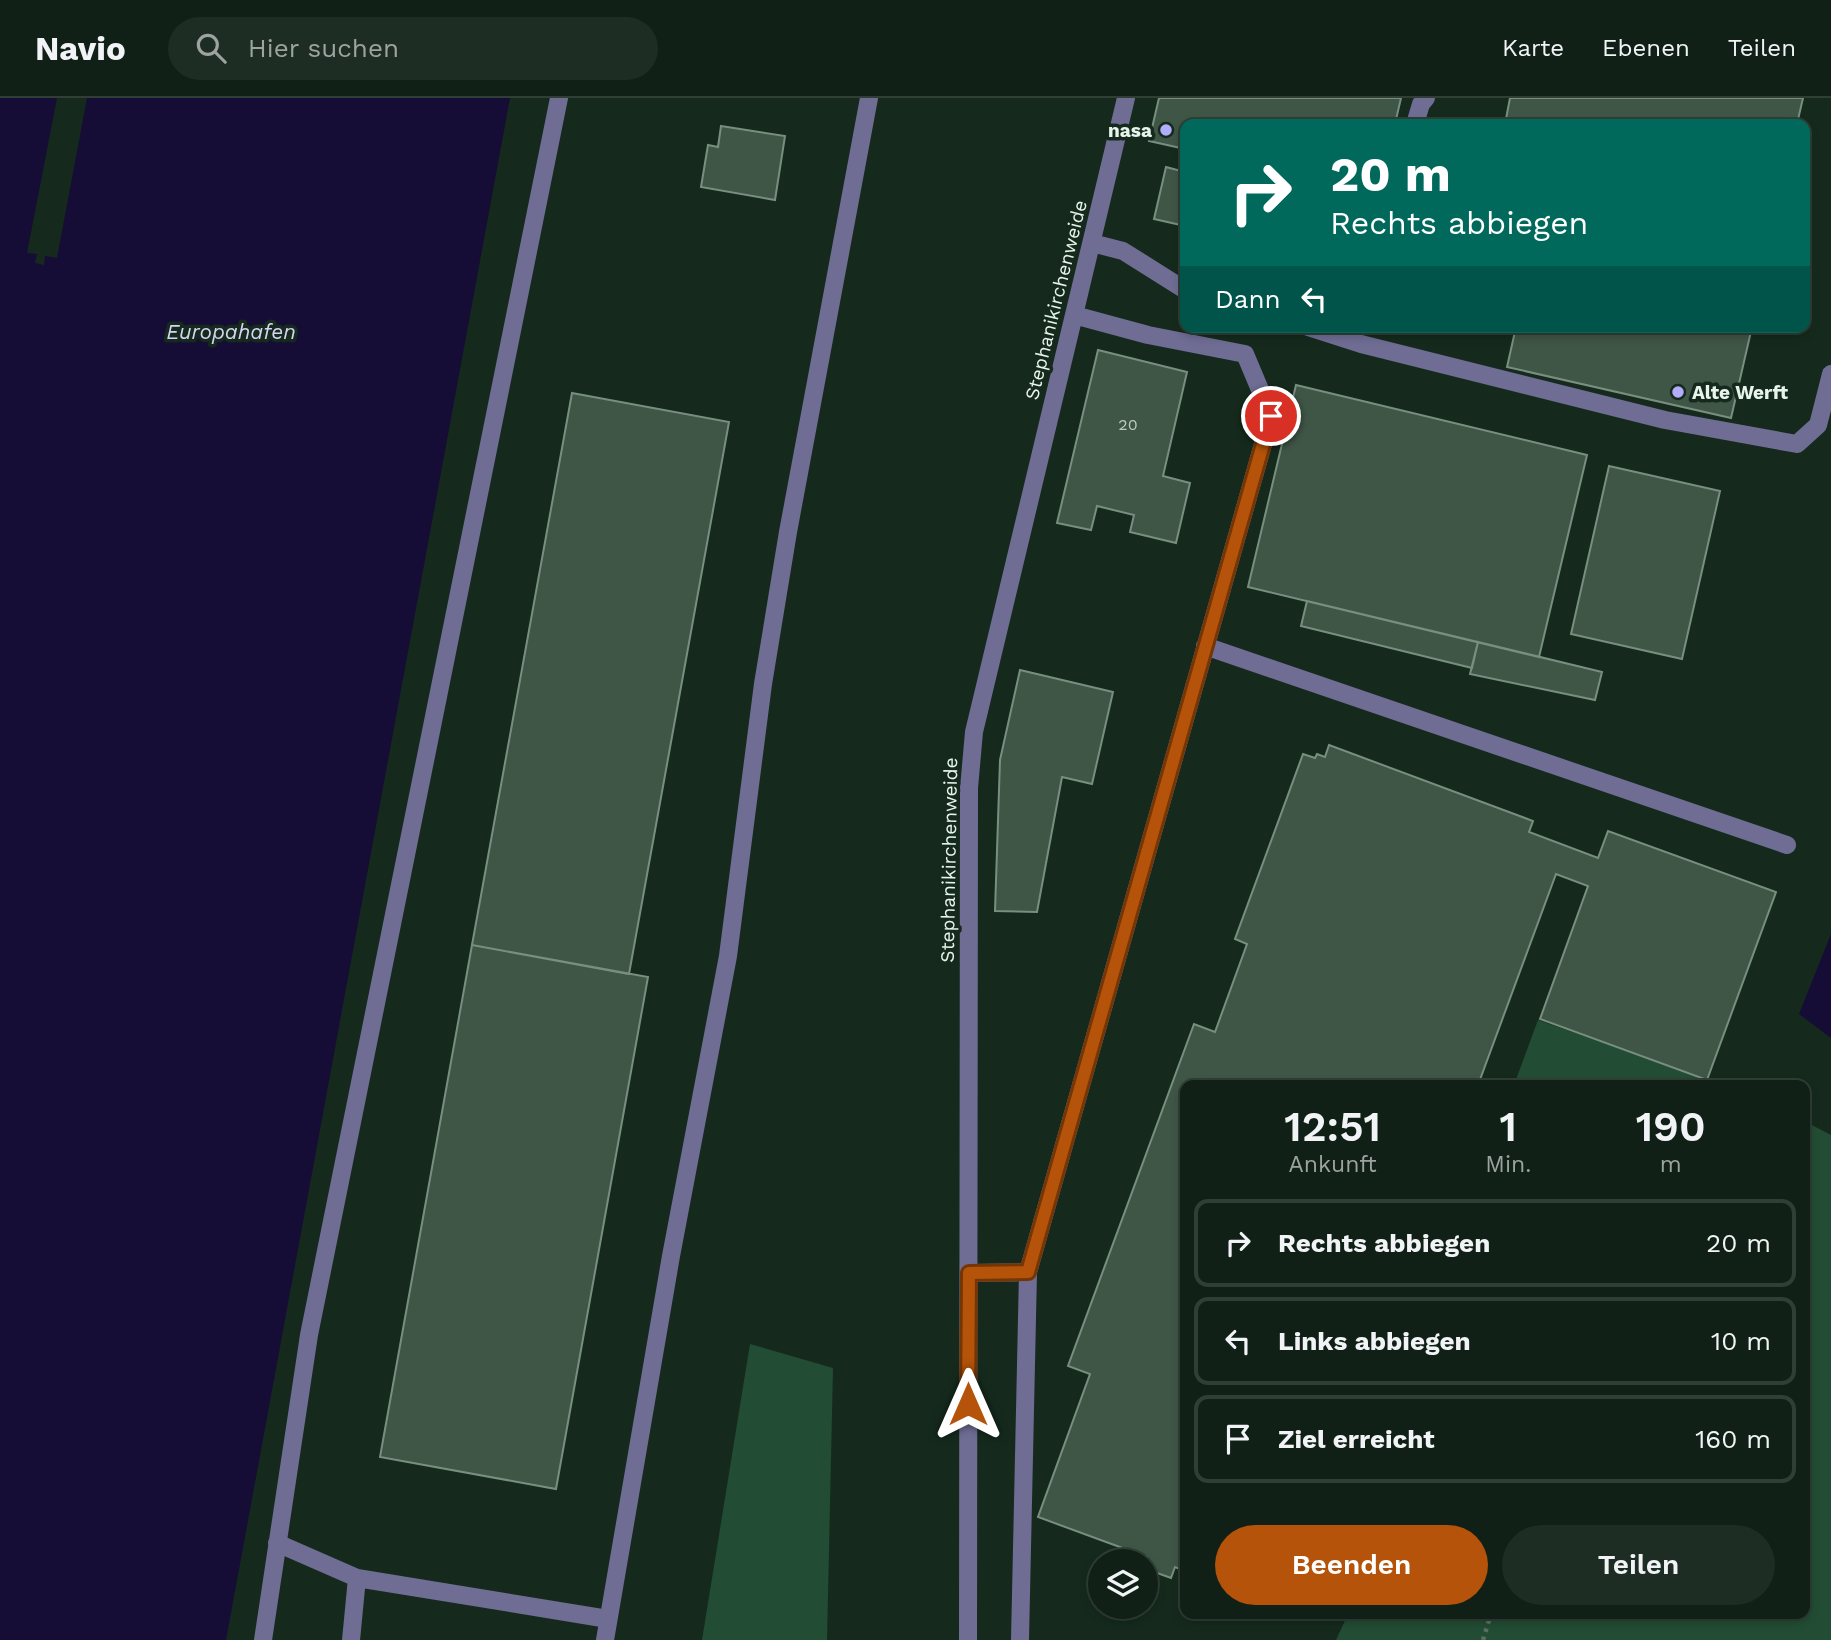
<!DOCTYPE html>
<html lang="de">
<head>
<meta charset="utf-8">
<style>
  body { margin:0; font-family:"Work Sans",sans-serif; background:#1e2d23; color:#f1f3f6; height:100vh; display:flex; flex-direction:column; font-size:26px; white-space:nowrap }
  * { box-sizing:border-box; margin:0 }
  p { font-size:23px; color:#9ca3a1 }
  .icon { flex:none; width:38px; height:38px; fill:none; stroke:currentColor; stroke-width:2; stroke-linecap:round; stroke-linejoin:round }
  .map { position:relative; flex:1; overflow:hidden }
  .details { position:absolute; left:1180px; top:982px; width:630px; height:539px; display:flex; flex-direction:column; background:#102016; border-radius:14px; box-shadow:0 4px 10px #0003,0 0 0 2px #303e35 }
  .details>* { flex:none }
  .hud { position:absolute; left:1180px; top:21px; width:630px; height:214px; border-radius:14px; box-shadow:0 4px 10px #0003,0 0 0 2px #303e35; background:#00695c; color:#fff; overflow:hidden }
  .tools { position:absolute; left:1088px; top:1451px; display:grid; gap:14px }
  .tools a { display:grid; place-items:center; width:70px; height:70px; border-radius:50%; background:#102016; box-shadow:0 4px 10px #0003,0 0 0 2px #303e35; font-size:35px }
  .pin { position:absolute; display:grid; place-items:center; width:60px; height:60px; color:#fff; margin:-30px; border:4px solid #fff; border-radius:50%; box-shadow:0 2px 7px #0007 }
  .me { position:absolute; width:77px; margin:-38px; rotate:0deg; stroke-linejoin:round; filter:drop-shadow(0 0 5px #0008) }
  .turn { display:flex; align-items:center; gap:24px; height:147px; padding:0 35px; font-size:32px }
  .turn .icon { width:91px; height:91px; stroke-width:2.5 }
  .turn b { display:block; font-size:49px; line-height:60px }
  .then { display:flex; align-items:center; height:66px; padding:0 35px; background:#0003; gap:14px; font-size:26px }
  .eta { display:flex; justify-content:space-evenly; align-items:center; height:119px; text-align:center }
  .eta b { font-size:42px; font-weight:600; line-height:49px }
  .cta { display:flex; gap:14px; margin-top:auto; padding:14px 35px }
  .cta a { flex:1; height:80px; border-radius:42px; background:#b45309; color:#fff; font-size:28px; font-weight:600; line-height:80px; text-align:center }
  .cta a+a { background:#1e2d23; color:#f1f3f6 }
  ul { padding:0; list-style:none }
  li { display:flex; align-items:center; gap:21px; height:88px; margin:0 14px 10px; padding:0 21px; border:4px solid #303e35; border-radius:14px }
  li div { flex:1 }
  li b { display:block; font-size:26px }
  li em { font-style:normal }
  header { display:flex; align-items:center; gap:42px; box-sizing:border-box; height:98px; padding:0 35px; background:#102016; border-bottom:2px solid #303e35 }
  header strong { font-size:33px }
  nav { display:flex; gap:38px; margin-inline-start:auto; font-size:24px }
  .search { width:490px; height:63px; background:#1e2d23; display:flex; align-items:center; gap:18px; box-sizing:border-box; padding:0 24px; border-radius:38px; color:#9ca3a1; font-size:26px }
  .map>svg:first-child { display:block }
</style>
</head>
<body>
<header>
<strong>Navio</strong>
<div class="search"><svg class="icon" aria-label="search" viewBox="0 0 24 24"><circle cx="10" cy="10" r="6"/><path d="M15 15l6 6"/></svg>Hier suchen</div>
<nav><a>Karte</a><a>Ebenen</a><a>Teilen</a></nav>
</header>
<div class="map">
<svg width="1831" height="1542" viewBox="0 0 1831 1542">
  <rect width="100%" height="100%" fill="#152a1d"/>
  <path fill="#224d34" d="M1538 922 1725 987H1514Z
    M1804 1023 1831 1037V1542H1336L1348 1516H1804Z
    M750 1246 833 1270 827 1542H702Z"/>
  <path fill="#150d35" d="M0 0H510L226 1542H0Z
    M1831 836V940L1799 916Z"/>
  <path fill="#152a1d" d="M57 0H87L57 160 45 158 44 167 35 165 37 156 27 155Z"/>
  <path fill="#3f5546" stroke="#788f80" stroke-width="2" d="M1159 0H1401L1395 26H1185V51L1149 43Z
    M1510 0H1803L1797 26H1505Z
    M721 28 785 38 775 102 701 89 708 47 718 49Z
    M1166 69 1185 74V128L1154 121Z
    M1516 229H1752L1731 320 1507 269Z
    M1098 252 1187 274 1163 378 1190 385 1176 445 1130 434 1134 417 1097 408 1091 432 1057 425Z
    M1296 287 1587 357 1539 559 1248 489Z
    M572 295 729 324 629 876 472 847Z
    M1609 368 1720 393 1682 561 1571 536Z
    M1307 503 1478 544 1472 570 1301 528Z
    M1478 544 1602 574 1595 602 1470 576Z
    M1020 572 1113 594 1092 686 1062 679 1037 814 995 813 1000 662Z
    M1329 647 1533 723 1529 734 1598 760 1608 733 1776 794 1707 982 1540 921 1588 788 1556 776 1478 987H1185V1473L1175 1469 1171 1480 1146 1471 1147 1459 1038 1419 1090 1276 1068 1268 1194 926 1215 934 1247 846 1235 841 1303 656 1315 660 1317 656 1325 659Z
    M472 847 648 879 556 1391 380 1359Z"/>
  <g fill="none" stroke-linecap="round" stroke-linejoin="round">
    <path stroke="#5c6f63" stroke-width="4.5" stroke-dasharray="3.5 5" stroke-linecap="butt" d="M1483 1542 1491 1516"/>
    <path stroke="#6f6d94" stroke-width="18" d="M1415 26 1421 6 1426 0
      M1092 145 1123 153 1185 192
      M1308 229 1361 246 1665 322 1797 346 1818 327 1831 276
      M1205 548 1787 747
      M969 1175 1028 1174
      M277 1445 357 1480
      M263 1542 309 1237 559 0
      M351 1542 357 1480 608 1521
      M605 1542 671 1158 728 858 763 586 788 434 869 0
      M968 1542 969 690 974 634 1126 0
      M1020 1542 1028 1174 1271 318 1245 256 1148 237 1074 217"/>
  </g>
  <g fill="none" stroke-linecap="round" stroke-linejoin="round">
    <g stroke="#753606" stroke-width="18">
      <path id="route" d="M968 1306 969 1175 1028 1174 1271 318"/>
    </g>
    <use href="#route" stroke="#b45309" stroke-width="12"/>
  </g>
  <g fill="#b1adfa" stroke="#152a1d" stroke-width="2.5">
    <circle cx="1166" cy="32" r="7"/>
    <circle cx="1678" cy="294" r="7"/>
  </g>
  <g text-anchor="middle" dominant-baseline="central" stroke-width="7" stroke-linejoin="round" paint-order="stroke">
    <g font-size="16" fill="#bdccc2">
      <text x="1128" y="326">20</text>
    </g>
    <g font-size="19" font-weight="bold" fill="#e7f4eb" stroke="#152a1d" text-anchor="end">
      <text x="1152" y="32">nasa</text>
      <text x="1692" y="294" text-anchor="start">Alte Werft</text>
    </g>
    <g font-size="19" fill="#e7f4eb" stroke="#152a1d">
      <text transform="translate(1056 202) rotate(-76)">Stephanikirchenweide</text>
      <text transform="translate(949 762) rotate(-89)">Stephanikirchenweide</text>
    </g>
    <g font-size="21" font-style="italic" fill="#d5d4f3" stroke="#152a1d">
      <text x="231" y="233">Europahafen</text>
    </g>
  </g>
</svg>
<div class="tools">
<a><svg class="icon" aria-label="layers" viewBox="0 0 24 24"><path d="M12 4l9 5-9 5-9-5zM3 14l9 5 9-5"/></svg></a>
</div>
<div class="pin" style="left:1271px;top:318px;background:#d93025"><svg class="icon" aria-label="arrive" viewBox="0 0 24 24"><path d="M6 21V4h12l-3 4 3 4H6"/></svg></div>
<svg class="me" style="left:968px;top:1306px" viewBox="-20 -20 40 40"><path d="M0-17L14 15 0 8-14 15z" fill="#b45309" stroke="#fff" stroke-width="4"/></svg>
<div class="hud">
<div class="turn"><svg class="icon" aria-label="right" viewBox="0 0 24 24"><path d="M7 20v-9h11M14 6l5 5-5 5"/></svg><div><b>20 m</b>Rechts abbiegen</div></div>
<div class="then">Dann<svg class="icon" aria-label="left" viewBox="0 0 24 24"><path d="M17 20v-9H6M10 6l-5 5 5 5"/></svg></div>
</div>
<section class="details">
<div class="eta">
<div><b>12:51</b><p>Ankunft</p></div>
<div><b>1</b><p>Min.</p></div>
<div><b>190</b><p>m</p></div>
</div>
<ul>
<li><svg class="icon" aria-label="right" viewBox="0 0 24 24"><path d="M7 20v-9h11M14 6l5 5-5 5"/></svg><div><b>Rechts abbiegen</b></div><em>20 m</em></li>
<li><svg class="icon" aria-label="left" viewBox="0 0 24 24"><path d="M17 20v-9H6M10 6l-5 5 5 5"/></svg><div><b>Links abbiegen</b></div><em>10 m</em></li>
<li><svg class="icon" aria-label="arrive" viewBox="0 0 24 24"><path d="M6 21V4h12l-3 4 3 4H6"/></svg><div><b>Ziel erreicht</b></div><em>160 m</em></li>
</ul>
<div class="cta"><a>Beenden</a><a>Teilen</a></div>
</section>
</div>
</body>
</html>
